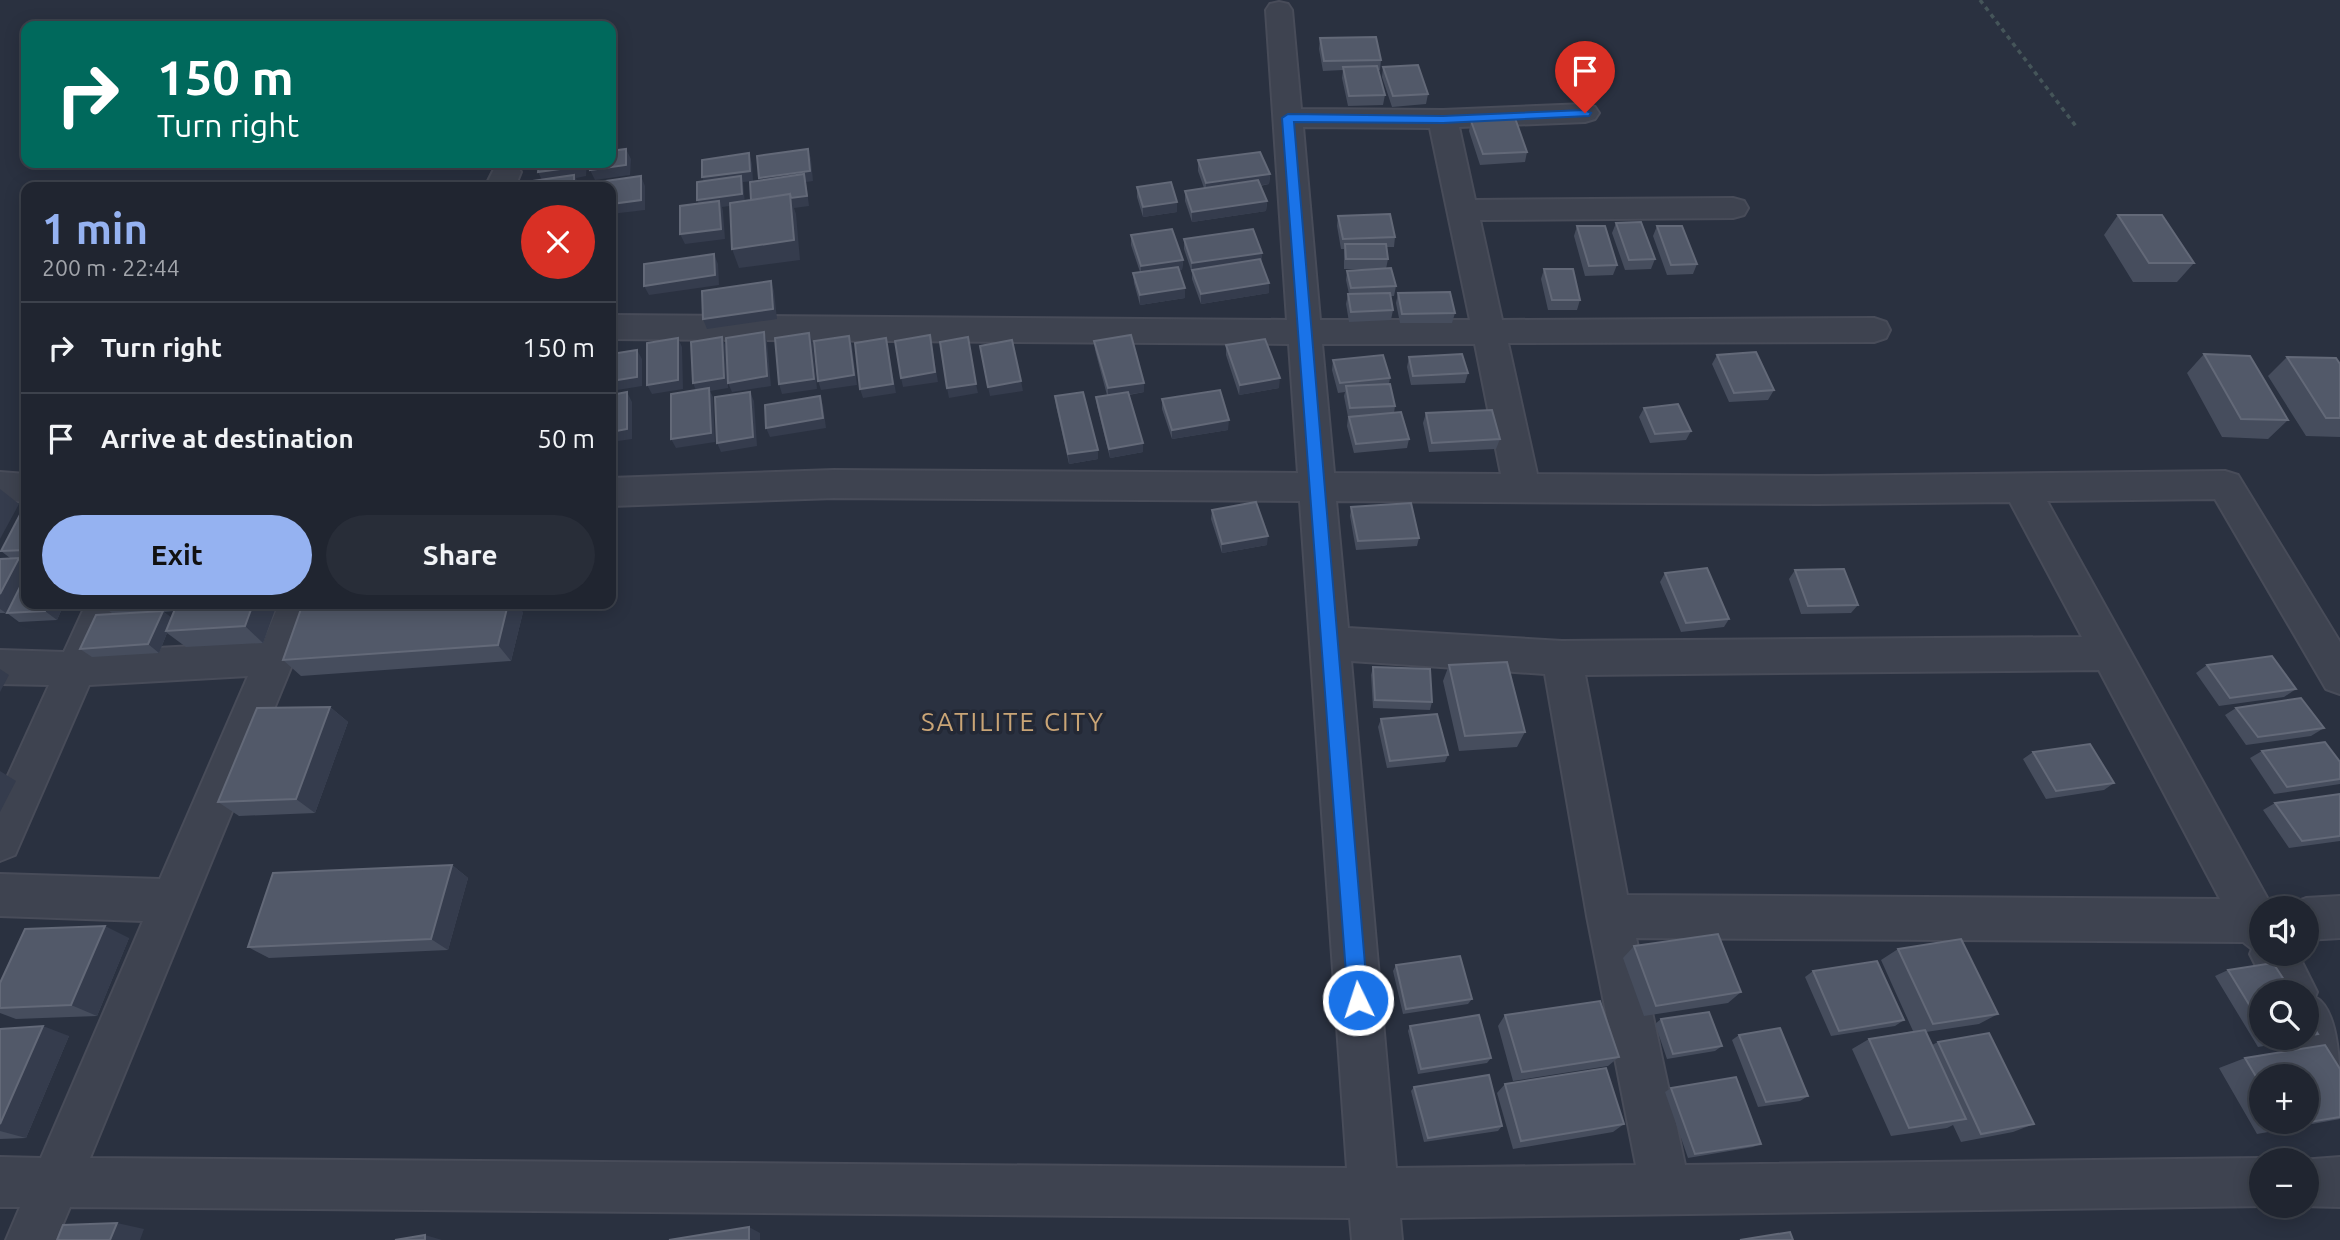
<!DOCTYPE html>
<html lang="en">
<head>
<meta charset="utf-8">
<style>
  body { margin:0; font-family:Ubuntu,sans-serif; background:#282d38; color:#f1f3f6; height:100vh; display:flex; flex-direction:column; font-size:26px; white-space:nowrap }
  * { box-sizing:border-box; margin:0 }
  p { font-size:23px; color:#a2a5ab }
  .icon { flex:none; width:38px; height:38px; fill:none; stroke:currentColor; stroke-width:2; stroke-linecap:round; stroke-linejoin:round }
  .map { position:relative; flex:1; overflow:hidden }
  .sheet { position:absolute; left:21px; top:182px; width:595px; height:427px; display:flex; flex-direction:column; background:#202530; border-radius:14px; box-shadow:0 4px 18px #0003,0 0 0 2px #3d424c }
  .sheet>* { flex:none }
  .banner { position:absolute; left:21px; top:21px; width:595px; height:147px; border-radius:14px; box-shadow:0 4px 18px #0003,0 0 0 2px #3d424c; background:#00695c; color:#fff; overflow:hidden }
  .fabs { position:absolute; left:2249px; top:896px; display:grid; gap:14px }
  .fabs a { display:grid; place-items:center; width:70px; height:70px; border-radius:50%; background:#202530; box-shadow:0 4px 18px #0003,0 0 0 2px #3d424c; font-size:35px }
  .pin { position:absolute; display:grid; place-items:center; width:60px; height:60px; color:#fff; margin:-72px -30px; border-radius:50% 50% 50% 0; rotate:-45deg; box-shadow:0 0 7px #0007 }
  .pin .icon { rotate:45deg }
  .me { position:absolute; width:77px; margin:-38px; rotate:356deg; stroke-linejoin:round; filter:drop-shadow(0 0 5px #0008) }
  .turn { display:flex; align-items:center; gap:24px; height:147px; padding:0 21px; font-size:32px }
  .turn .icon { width:91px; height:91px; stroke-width:2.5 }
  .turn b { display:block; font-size:49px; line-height:60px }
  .round { display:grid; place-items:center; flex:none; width:74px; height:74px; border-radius:37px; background:#282d38 }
  .summary { display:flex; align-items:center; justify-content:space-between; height:119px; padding:0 21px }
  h1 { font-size:42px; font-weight:700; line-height:52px; color:#95b2f1 }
  .cta { display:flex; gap:14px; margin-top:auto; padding:14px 21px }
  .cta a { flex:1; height:80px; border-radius:42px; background:#95b2f1; color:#111; font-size:28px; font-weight:700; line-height:80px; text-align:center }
  .cta a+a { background:#282d38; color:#f1f3f6 }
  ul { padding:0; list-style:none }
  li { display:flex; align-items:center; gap:21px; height:91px; padding:0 21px; border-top:2px solid #3d424c }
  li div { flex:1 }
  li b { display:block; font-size:26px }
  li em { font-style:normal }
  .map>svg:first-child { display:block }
</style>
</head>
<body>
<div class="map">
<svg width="2340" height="1240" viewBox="0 0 2340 1240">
  <rect width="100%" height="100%" fill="#2a3140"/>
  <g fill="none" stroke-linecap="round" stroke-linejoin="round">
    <g stroke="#484c59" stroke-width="4">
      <path id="minor" d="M1279 2 1288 4 1292 10 1301 109 1443 110 1585 104 1595 107 1599 113 1595 119 1585 122 1459 127 1475 200 1733 198 1744 201 1748 208 1744 215 1733 218 1480 220 1502 320 1874 318 1886 322 1890 330 1886 338 1874 342 1508 343 1537 474 1818 476 2225 471 2238 475 2340 642V694L2326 689 2215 499 2047 501 2270 903 2277 906 2278 908H2261V954H2298L2317 992 2315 997C2340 1010 2340 1072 2340 1101L2323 1094 2293 1038H2306V992H2269L2250 954 2252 949 2243 942 1636 938 1685 1165 2261 1158 2266 1160H2261V1206H2266L1400 1218 1402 1240H1352L1350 1218 70 1207 56 1240H6L20 1207H0V1157L41 1158 143 921 0 916V874L160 879 248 676 89 685 15 855 0 861V793L49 685 0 684V650L64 652 86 604H124L104 651 263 642 279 604H317L90 1158 1347 1168 1300 501 834 498 611 506V478L834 470 1298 473 1289 344 611 339V315L1287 320 1266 10 1270 4ZM1303 127 1430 128 1470 320H1320ZM1322 344H1475L1501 474 1334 473ZM1336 501 1818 504 2010 502 2082 637 1562 641 1348 628ZM1351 661 1545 674 1587 916 1636 1165 1396 1168ZM2099 670 2220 899 1627 895 1585 675Z
        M507 163 516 165 521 172 515 187H485L496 165Z
        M0 472 26 474V502L0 500Z
        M2340 896V938L2306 940V908H2288L2290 904 2306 898Z
        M2340 1157V1207L2301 1206H2306V1160H2301Z"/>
    </g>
    <path stroke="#455559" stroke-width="3.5" stroke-dasharray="4.5 4.5" stroke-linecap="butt" d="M1980 0 2078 129"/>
    <use href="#minor" fill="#3e4350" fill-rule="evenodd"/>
  </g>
  <path fill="#464d5d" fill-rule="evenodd" d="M1320 38 1381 60 1380 70H1378L1385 95 1383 105 1348 106 1342 78 1343 70 1323 71 1319 49Z
    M1383 67 1428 94 1426 104 1392 107 1382 77Z
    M1471 121 1527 152 1525 162 1480 165 1469 131Z
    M1198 160 1270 174 1269 184 1260 186 1267 201 1266 211 1192 222 1185 201V191L1204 188 1198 171Z
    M1137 187 1177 212 1143 217 1137 197Z
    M2118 215 2194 263 2177 282H2133L2104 235Z
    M1338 216 1395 237 1394 247H1387L1388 259 1386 269 1396 286 1394 296H1390L1393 310 1391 320 1349 322 1346 304 1348 294H1349L1346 280 1347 271 1386 269H1344V249H1341L1337 226Z
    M1616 223 1655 259 1651 269 1625 270 1612 233Z
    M1577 226 1617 265 1613 275 1585 276 1574 236Z
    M1657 226 1697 264 1693 274 1667 275 1653 236Z
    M1131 235 1183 260 1182 270H1179L1185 298 1140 305 1134 283 1133 273 1140 272 1131 245Z
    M1184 239 1262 263 1269 293 1201 304 1192 279V273L1184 249Z
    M1544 269 1580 300 1577 310H1548L1541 279Z
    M1398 293 1455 313 1452 323H1400L1396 303Z
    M1094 341 1144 392 1129 395 1143 452 1110 458 1097 406 1096 397 1107 395 1095 350Z
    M1226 345 1279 388 1239 395 1226 355Z
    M2204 354 2288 420 2268 439 2222 437 2187 373Z
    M1717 355 1774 390 1768 400 1729 402 1712 364Z
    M1409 357 1468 373 1465 383 1411 385 1407 367Z
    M2287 357 2340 364V437L2306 436 2268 376Z
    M1333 360 1390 378 1389 384 1395 406 1394 413 1409 439 1407 448 1354 453 1347 426 1348 417 1344 396 1345 392 1338 393 1332 370Z
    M1055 396 1098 459 1069 464 1056 406Z
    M1162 399 1228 430 1172 439 1162 409Z
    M1644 408 1691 431 1686 440 1650 443 1639 417Z
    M1426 413 1500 439 1496 449 1429 452 1423 423Z
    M26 507V559H21L6 613H0V559L10 558 1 551Z
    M1351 507 1419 538 1417 546 1356 550 1350 516Z
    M1212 510 1267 545 1222 553 1211 519Z
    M1795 570 1858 605 1851 613 1801 614 1789 579Z
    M1665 573 1729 619 1724 627 1681 632 1660 582Z
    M64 604 57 620 19 622 7 613Z
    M104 604H277L263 643 186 647 167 633 159 653 92 657 80 649 113 614 103 606ZM174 611 171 618 164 612Z
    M523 612 511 661 301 676 283 660Z
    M1449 665 1525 732 1517 747 1459 751 1443 681Z
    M2207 665 2296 689 2284 697 2219 706 2196 673Z
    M1373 667 1432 702 1430 710 1373 708 1371 675Z
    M330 707 348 722 315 813 239 816 218 802Z
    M2236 708 2324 728 2311 736 2246 745 2225 715Z
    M1381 719 1448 755 1445 762 1387 768 1378 727Z
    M2262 751 2340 762V784L2274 794 2250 758Z
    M2033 752 2114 783 2104 790 2046 799 2023 759Z
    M2340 794V841L2289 848 2263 810 2275 803Z
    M452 865 468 878 448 950 269 958 248 947Z
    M129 938 97 1016 16 1019 0 1013V983Z
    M1634 946 1741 992 1728 1003 1644 1016 1623 958Z
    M1898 949 1998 1014 1979 1024 1926 1032 1932 1045 1938 1042 2034 1124 2013 1132 1961 1142 1953 1125 1947 1128 1891 1136 1852 1049 1869 1039 1913 1031 1881 960Z
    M1396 965 1472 999 1468 1004 1403 1014 1393 971Z
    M2228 970 2261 992V1038H2306V1015L2318 1034 2304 1039 2258 1047 2215 976Z
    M1813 971 1904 1020 1895 1026 1831 1036 1805 977Z
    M1505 1015 1619 1057 1608 1066 1513 1081 1498 1026Z
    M1661 1019 1722 1046 1715 1051 1667 1059 1655 1024Z
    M1410 1026 1491 1058 1487 1063 1418 1074 1408 1031Z
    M0 1029 69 1036 26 1138 0 1139Z
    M1739 1035 1808 1096 1800 1101 1758 1107 1732 1040Z
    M2245 1058 2340 1069V1119L2257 1134 2219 1068ZM2261 1076 2306 1122H2261Z
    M1505 1084 1624 1124 1613 1132 1513 1149 1497 1093Z
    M1414 1087 1502 1126 1498 1131 1424 1142 1411 1091Z
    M1671 1088 1761 1144 1753 1147 1688 1158 1665 1092Z"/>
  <path fill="#353c4d" d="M626 149 631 159 630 175 595 180 590 170Z
    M808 149 811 159 813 181 806 182 809 206 794 208 796 214 800 260 739 268 732 249 762 188 759 178Z
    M749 153 752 164 753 181 743 182 745 204 722 207 723 211 725 239 685 244 680 234 701 210 697 200 706 188 702 177Z
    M582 163H587L586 176 576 178 579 187 543 182 538 172Z
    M1270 174 1269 184 1206 193V183Z
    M641 176 645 186V210L611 214V204Z
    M1267 201 1266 211 1192 222V212Z
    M1177 202V212L1143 217V207Z
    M614 249 618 259V282L611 283V273Z
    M1262 253V263L1192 270V263Z
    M714 254 718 264 719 285 649 295 644 286Z
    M1183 260 1182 270 1141 276V266Z
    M771 281 774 291 777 319 707 329 703 319Z
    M1269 283V293L1201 304V294Z
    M1185 288V298L1140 305V295Z
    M764 332 767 342 771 386 732 392 728 383Z
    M809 333 813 343 817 389 782 394 779 384Z
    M930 335 938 382 903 387 901 378Z
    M849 336 852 345 857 385 821 390 818 381Z
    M722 337 726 347 728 388 710 391 713 397 715 442 676 448 671 439 697 393 693 383Z
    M678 338 682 347 683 389 652 394 647 385Z
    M886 338 896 393 863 398 860 389Z
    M637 350 642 359V386L611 391V381Z
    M1280 378 1279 388 1239 395 1240 385Z
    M1021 381 1023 391 990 396 988 387Z
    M1144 383V392L1108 398V388Z
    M976 384 978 393 949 398 947 388Z
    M627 392 632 402V439L611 442V432Z
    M750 392 754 401 757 446 721 452 717 443Z
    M820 396 823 405 826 428 770 437 766 428Z
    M1229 420 1228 430 1172 439V430Z
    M1143 443V452L1110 458 1109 449Z
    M1098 450V459L1069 464 1068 454Z
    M0 489 19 504 0 539Z
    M1268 536 1267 545 1222 553V544Z
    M19 558 26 563V574L6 613 0 609V594Z
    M49 604H64L57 620 45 611Z
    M167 604H178L175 611Z
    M253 604H277L263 643 245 626Z
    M508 604H517L523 612 511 661 498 645Z
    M163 611 173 619 166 631 167 633 159 653 148 644Z
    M0 669 9 675 0 692Z
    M330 707 348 722 315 813 296 799Z
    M0 771 16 781 0 812Z
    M452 865 468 878 448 950 431 939Z
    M105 926 129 938 97 1016 71 1005Z
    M43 1026 69 1036 26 1138 0 1131V1124Z
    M117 1223 144 1229 140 1240H110Z
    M749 1227 760 1233V1240H749Z
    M425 1235 442 1240H425Z"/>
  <path fill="#525969" stroke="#636978" stroke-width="2" d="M1376 37 1381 60 1324 61 1320 38Z
    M1418 65 1428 94 1393 96 1383 67Z
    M1377 66 1385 95 1349 96 1343 67Z
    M1515 118 1527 152 1483 154 1471 121Z
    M626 149V165L590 170 591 163H611V151Z
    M808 149 810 171 759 178 757 156Z
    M1260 152 1270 174 1206 183 1198 160Z
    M749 153 750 171 702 177V160Z
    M539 163H582L581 166 538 172Z
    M804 174 807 196 791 198 790 194 751 200 750 182Z
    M574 175V187H518V183Z
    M641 176V200L611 204V187H584V184Z
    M741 176 742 194 697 200V182Z
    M1258 180 1267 201 1192 212 1185 191Z
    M1171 182 1177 202 1143 207 1137 187Z
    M790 194 794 240 732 249 730 203Z
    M719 201 721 229 680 234V206Z
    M1390 214 1395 237 1343 239 1338 216Z
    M2118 215H2162L2194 263H2149Z
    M1641 222 1655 259 1629 260 1616 223Z
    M1577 226H1605L1617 265 1589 266Z
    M1657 226H1682L1697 264 1671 265Z
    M1172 229 1183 260 1141 266 1131 235Z
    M1253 229 1262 253 1192 263 1184 239Z
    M1345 244H1386L1388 259H1346Z
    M611 249H614L613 272 611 273Z
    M714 254 715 275 644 286V264Z
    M1260 259 1269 283 1201 294 1192 270Z
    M1178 267 1185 288 1140 295 1133 273Z
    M1391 268 1396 286 1351 288 1347 271Z
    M1544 269H1573L1580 300H1552Z
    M771 281 773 309 703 319 702 291Z
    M1450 292 1455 313 1402 314 1398 293Z
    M1390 293 1393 310 1351 312 1348 294Z
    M764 332 767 376 728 383 726 338Z
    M809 333 814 379 779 384 775 338Z
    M930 335 935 372 901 378 895 341Z
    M1131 335 1144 383 1108 388 1094 341Z
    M849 336 854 375 818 381 814 341Z
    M722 337 724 378 693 383 691 342Z
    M968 337 976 384 947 388 940 342Z
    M678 338V380L647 385V343Z
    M886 338 893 384 860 389 855 343Z
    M1265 339 1280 378 1240 385 1226 345Z
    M1012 340 1021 381 988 387 980 346Z
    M637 350V377L611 381V354Z
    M1756 352 1774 390 1734 393 1717 355Z
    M1462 354 1468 373 1413 376 1409 357Z
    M2204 354 2250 356 2288 420 2241 419Z
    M1383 355 1390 378 1340 383 1333 360Z
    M2287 357 2336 358 2340 364V418H2326Z
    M1390 384 1395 406 1350 408 1346 386Z
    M709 388 711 433 671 439V394Z
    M1220 390 1229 420 1172 430 1162 399Z
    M627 392V429L611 432V395Z
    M750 392 753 437 717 443 715 397Z
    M1083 392 1098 450 1068 454 1055 396Z
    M1128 392 1143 443 1109 449 1096 397Z
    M820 396 823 418 766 428 765 405Z
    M1678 404 1691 431 1655 434 1644 408Z
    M1492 410 1500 439 1432 443 1426 413Z
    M1401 412 1409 439 1356 444 1349 417Z
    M1256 502 1268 536 1222 544 1212 510Z
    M1411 503 1419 538 1358 541 1351 507Z
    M24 507H26V550L1 551Z
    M19 558 0 594V559Z
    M1707 568 1729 619 1686 623 1665 573Z
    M1844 569 1858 605 1808 606 1795 570Z
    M26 575V604H49L45 611 7 613Z
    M104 604H141L103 606Z
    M177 604H253L245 626 166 631Z
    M378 604H508L498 645 283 660 301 609Z
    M163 611 148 644 80 649 96 615Z
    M2272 656 2296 689 2230 698 2207 665Z
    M1507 662 1525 732 1465 736 1449 665Z
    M1373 667 1430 669 1432 702 1375 700Z
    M2301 698 2324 728 2258 737 2236 708Z
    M330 707 296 799 218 802 257 708Z
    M1437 714 1448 755 1390 761 1381 719Z
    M2325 742 2340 762V779L2287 787 2262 751Z
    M2090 744 2114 783 2056 791 2033 752Z
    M2340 794V836L2302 841 2275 803Z
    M452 865 431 939 248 947 273 873Z
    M105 926 71 1005 0 1008V983L25 929Z
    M1718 934 1741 992 1656 1006 1634 946Z
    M1961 939 1998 1014 1933 1024 1898 949Z
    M1460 956 1472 999 1406 1009 1396 965Z
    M1877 961 1904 1020 1839 1031 1813 971Z
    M2273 963 2292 992H2261V1024L2228 970Z
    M1600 1001 1619 1057 1522 1072 1505 1015Z
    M1709 1012 1722 1046 1673 1054 1661 1019Z
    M1479 1015 1491 1058 1421 1069 1410 1026Z
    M2306 1015 2318 1034 2306 1036Z
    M43 1026 0 1124V1029Z
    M1780 1028 1808 1096 1766 1102 1739 1035Z
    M1925 1030 1966 1119 1909 1128 1869 1039Z
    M1989 1033 2034 1124 1981 1134 1938 1042Z
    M2269 1038H2296L2272 1042Z
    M2325 1045 2340 1069V1117L2285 1126 2282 1122H2306V1076H2261V1085L2245 1058Z
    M1606 1068 1624 1124 1521 1141 1505 1084Z
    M1489 1075 1502 1126 1428 1138 1414 1087Z
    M1736 1077 1761 1144 1695 1154 1671 1088Z
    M117 1223 110 1240H57L63 1225Z
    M749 1227V1240H669Z
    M1790 1232 1793 1240H1740Z
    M425 1235V1240H395Z"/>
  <path fill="#1a73e8" stroke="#114b97" stroke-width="2" d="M1585 110 1591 113 1589 116 1443 123 1294 122 1368 1000 1365 1007 1358 1010 1351 1007 1348 1000 1282 118 1288 114 1443 116Z"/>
  <g text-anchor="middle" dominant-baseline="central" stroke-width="7" stroke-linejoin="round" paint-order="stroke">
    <g font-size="26" letter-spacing="2" fill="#caa576" stroke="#232835">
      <text x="1013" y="721">SATILITE CITY</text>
    </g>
  </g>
</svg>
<div class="fabs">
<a><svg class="icon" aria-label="sound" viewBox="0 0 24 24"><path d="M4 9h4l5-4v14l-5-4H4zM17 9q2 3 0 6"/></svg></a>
<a><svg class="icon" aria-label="search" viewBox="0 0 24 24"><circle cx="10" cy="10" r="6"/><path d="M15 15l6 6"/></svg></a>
<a>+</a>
<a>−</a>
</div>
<div class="pin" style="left:1585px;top:113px;background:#d93025"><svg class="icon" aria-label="arrive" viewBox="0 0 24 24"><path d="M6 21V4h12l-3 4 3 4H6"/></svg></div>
<svg class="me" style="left:1358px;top:1000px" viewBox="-20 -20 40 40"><circle r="17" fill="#1a73e8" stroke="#fff" stroke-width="3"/><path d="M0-11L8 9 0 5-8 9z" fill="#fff"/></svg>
<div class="banner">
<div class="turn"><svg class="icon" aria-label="right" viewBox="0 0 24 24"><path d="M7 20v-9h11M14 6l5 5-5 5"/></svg><div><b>150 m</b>Turn right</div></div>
</div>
<section class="sheet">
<div class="summary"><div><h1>1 min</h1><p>200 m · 22:44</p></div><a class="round" style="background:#d93025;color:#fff"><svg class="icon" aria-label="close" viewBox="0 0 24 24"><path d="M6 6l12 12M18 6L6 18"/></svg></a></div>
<ul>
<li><svg class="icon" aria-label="right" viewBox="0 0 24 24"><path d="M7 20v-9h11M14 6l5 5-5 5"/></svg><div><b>Turn right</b></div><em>150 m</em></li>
<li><svg class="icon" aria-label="arrive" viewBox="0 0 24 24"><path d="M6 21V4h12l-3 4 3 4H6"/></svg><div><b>Arrive at destination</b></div><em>50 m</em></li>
</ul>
<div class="cta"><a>Exit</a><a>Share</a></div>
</section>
</div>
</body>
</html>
